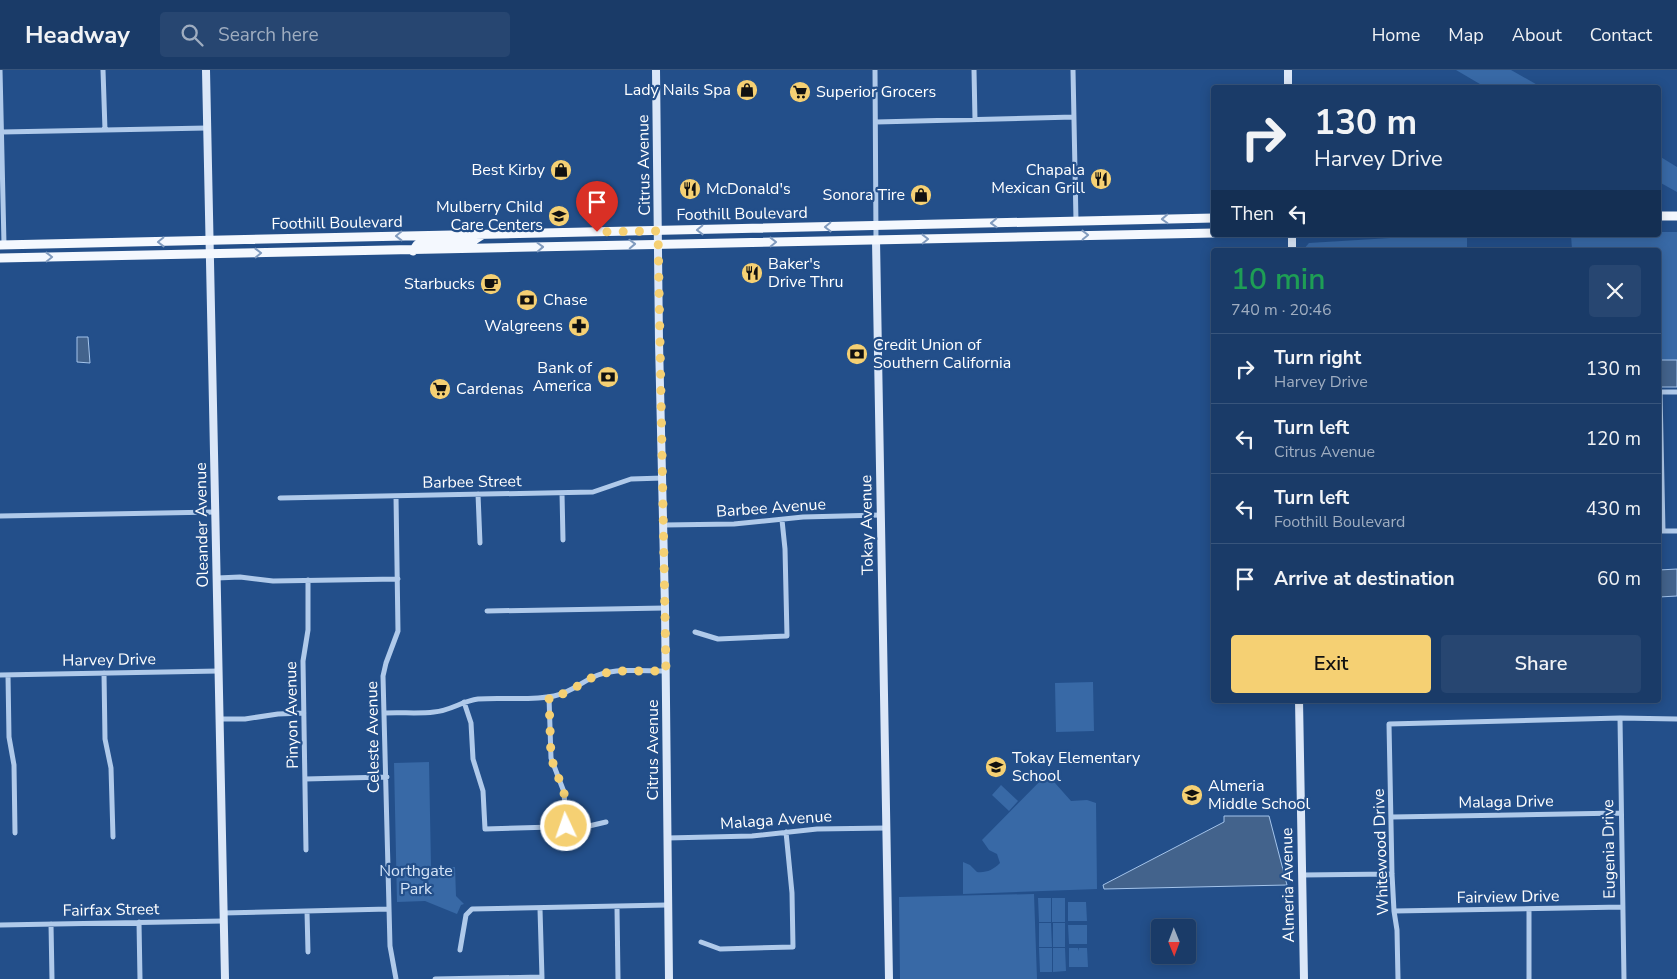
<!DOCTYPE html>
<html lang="en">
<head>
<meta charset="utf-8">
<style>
  body { margin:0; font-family:"Nunito Sans",sans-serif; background:#274671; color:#f1f3f6; height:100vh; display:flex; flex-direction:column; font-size:19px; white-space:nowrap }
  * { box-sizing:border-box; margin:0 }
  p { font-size:16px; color:#9fadc0 }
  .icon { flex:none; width:28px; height:28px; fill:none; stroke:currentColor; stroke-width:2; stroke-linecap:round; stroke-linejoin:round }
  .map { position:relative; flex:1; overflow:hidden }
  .sheet { position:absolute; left:1211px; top:178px; width:450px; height:455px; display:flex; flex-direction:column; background:#1a3b68; border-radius:5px; box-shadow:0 2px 12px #0003,0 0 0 1px #38557c }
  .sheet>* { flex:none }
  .guide { position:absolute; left:1211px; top:15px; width:450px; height:152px; border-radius:5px; box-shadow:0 2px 12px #0003,0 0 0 1px #38557c; background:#1a3b68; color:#f1f3f6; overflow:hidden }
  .needle { width:32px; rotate:179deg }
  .tools { position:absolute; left:1151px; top:849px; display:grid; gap:10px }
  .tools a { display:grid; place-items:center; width:45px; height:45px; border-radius:5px; background:#1a3b68; box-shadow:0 2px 12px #0003,0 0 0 1px #38557c; font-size:25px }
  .pin { position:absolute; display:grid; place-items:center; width:42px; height:42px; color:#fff; margin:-51px -21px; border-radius:50% 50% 50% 0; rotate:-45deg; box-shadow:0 0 5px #0007 }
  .pin .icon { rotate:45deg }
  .me { position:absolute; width:55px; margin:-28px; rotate:357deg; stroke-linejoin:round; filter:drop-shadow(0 0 4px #0008) }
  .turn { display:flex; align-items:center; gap:18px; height:105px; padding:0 20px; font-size:22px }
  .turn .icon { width:65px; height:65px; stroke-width:2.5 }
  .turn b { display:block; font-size:35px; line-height:42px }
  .then { display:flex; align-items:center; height:48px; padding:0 20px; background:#0003; gap:10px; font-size:19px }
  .round { display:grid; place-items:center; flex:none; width:52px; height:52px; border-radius:5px; background:#274671 }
  .head { display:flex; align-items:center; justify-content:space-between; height:85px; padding:0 20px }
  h1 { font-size:30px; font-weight:600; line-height:38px; color:#1e9e55 }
  .button { display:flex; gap:10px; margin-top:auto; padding:10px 20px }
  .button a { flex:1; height:58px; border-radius:5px; background:#f5d073; color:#111; font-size:20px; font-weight:600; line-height:58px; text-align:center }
  .button a+a { background:#274671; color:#f1f3f6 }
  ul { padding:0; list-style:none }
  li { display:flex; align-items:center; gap:15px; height:70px; padding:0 20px; border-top:1px solid #38557c }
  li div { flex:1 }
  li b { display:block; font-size:19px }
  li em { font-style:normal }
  header { display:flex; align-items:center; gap:30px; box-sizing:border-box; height:70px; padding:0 25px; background:#1a3b68; border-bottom:1px solid #38557c }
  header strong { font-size:24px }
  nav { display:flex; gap:28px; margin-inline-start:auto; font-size:18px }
  .search { width:350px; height:45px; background:#274671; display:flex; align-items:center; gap:12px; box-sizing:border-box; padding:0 18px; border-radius:5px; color:#9fadc0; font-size:19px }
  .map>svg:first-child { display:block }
</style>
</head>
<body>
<header>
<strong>Headway</strong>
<div class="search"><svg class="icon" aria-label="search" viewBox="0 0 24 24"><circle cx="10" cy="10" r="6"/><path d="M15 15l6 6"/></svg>Search here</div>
<nav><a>Home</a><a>Map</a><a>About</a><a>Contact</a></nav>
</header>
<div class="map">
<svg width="1677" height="909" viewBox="0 0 1677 909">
  <rect width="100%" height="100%" fill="#234f8a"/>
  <path fill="#3869a6" d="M1456 0H1511L1541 17H1485Z
    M1659 86 1677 97V122L1659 112Z
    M1659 162H1677V290H1659V180H1572L1571 165H1659Z
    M1439 165H1467V180H1303L1309 173Z
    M1093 612 1094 661 1056 662 1055 613Z
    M429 692 431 797H455L456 826 464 834 461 835 457 844 425 831 397 832 394 693Z
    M1047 704 1071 731 1087 730 1096 733 1097 819 963 824V792L970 795 977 802C986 803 993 800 1000 793L997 784 989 780 982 770Z
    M1001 715 1018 731 1009 741 992 725Z
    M1034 824 1037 909H900L899 827Z
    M1038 828H1051V852H1039Z
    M1052 828H1065V852H1052Z
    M1068 832H1086L1087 851H1068Z
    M1039 853H1051L1052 877H1039Z
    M1053 853H1065V877H1053Z
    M1068 855H1087V874H1069Z
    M1039 878H1052V902H1040Z
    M1053 878H1065L1066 901 1053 902Z
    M1069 878H1078V881L1079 878H1087L1088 897H1069Z"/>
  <path fill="#43638c" stroke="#a4c4eb" d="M77 267H88L90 293 77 292Z
    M1659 290H1677V317H1659Z
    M1677 499V526L1659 527V500Z
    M1224 746H1269L1287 815 1104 819 1103 815 1224 752Z"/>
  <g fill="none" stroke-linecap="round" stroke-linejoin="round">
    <path stroke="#b0caea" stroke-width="5" d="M0 0 4 174
      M103 0 105 60
      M875 0 876 170
      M974 0 975 50
      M1073 0 1076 151
      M876 52 1074 47
      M2 62 207 58
      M1659 322H1677
      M1660 322 1663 461
      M562 423 563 470
      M478 424 480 473
      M280 428 593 422 631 409 663 408
      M0 446 215 442
      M664 455 734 454 803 447 881 445
      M1659 461H1677
      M217 508 240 507 273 511 398 509
      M487 541 665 538
      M695 562 718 569 787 566 785 479 782 450
      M104 603 105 669 111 698 113 767
      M0 605 219 601
      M8 605 9 667 14 695 15 763
      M549 627 551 688 564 722 566 756
      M464 632 471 653 473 689 483 721 485 759 589 756 606 752
      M385 643C401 642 418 644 434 642 450 641 462 631 478 629 503 627 529 631 554 626 573 622 582 611 598 605 619 598 644 601 666 601
      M1620 648 1624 909
      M219 649H245L278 644 304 643
      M305 709 387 707
      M1392 747 1621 743
      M667 768 752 766 817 759 887 758
      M306 780 303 591 308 560V510
      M1302 805 1392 804
      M617 837 618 909
      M540 839 542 908
      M1529 839V909
      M307 841 308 882
      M1394 841 1623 837
      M223 843 389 839
      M139 852 140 909
      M51 854 52 909
      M0 855 223 851
      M701 872 720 879 793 877 792 823 786 762
      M460 880 466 845 472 839 667 835
      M396 909 390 876 383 606 386 593 398 561 396 426
      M435 909 542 907
      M1398 909 1397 860 1394 841 1392 804 1389 654 1620 648 1677 649"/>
    <path stroke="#dbe7f8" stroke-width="8" d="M206 0 225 909
      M656 0 659 272 665 538 669 909
      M1288 18V0
      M1292 165V180
      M876 170 889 909
      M1299 630 1304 909"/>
    <path stroke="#f4f8fe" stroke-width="9" d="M1659 146H1677
      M0 175 1214 148
      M413 181 417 175 422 173 471 172 482 165
      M0 188 1214 163"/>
  </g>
  <defs><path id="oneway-chevron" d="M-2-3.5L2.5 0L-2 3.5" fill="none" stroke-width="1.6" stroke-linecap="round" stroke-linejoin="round" transform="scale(1.25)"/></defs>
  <g stroke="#819bbe">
    <use href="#oneway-chevron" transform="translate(1165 149) rotate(178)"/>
    <use href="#oneway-chevron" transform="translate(994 153) rotate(178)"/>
    <use href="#oneway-chevron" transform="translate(828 157) rotate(179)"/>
    <use href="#oneway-chevron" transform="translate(700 160) rotate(179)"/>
    <use href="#oneway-chevron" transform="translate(1085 165) rotate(-1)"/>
    <use href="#oneway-chevron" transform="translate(399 166) rotate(179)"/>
    <use href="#oneway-chevron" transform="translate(925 169) rotate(-1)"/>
    <use href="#oneway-chevron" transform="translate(161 172) rotate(179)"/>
    <use href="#oneway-chevron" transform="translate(773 172) rotate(-1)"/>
    <use href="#oneway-chevron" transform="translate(632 174) rotate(-2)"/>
    <use href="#oneway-chevron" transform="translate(540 177) rotate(-2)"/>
    <use href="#oneway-chevron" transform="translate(258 183) rotate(-1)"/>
    <use href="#oneway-chevron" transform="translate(49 187) rotate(-1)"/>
  </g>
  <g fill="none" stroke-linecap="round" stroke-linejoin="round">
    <path stroke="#f5d073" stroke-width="9" stroke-dasharray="0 16.2" d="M566 756 564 722 551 688 549 627 566 623 593 607 605 603 621 601H666L658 161 597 162"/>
  </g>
  <defs>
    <g id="shop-disc" transform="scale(1.125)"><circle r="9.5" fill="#f5d073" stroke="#234f8a"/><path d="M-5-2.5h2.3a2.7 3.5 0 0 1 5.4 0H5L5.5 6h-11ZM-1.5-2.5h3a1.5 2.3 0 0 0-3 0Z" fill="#111"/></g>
    <g id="supermarket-disc" transform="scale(1.125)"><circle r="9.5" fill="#f5d073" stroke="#234f8a"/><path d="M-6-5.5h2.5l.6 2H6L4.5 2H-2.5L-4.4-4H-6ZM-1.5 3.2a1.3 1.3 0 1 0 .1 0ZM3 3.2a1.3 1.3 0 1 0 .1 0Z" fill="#111"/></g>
    <g id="restaurant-disc" transform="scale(1.125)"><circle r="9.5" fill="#f5d073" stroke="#234f8a"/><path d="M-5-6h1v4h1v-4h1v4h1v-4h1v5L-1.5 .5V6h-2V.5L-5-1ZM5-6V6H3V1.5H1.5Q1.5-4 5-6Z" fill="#111"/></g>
    <g id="school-disc" transform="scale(1.125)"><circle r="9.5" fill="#f5d073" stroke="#234f8a"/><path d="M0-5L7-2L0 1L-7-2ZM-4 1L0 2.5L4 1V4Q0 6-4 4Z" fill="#111"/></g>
    <g id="cafe-disc" transform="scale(1.125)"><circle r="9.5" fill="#f5d073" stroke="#234f8a"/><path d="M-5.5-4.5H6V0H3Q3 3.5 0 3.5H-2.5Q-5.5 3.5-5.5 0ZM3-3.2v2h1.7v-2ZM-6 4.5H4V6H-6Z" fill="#111"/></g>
    <g id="bank-disc" transform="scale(1.125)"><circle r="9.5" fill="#f5d073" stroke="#234f8a"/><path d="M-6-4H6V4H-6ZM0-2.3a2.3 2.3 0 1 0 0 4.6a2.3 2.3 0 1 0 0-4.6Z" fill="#111"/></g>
    <g id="pharmacy-disc" transform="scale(1.125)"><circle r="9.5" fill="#f5d073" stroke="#234f8a"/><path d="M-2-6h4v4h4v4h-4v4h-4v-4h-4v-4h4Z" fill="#111"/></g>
  </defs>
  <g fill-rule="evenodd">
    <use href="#shop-disc" x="747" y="20"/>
    <use href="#supermarket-disc" x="800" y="22"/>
    <use href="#shop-disc" x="561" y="100"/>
    <use href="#restaurant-disc" x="1101" y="109"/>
    <use href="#restaurant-disc" x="690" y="119"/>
    <use href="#shop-disc" x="921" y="125"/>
    <use href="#school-disc" x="559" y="146"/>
    <use href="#restaurant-disc" x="752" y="203"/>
    <use href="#cafe-disc" x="491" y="214"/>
    <use href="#bank-disc" x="527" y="230"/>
    <use href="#pharmacy-disc" x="579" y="256"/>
    <use href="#bank-disc" x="857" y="284"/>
    <use href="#bank-disc" x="608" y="307"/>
    <use href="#supermarket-disc" x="440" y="319"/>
    <use href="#school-disc" x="996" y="697"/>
    <use href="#school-disc" x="1192" y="725"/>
  </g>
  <g text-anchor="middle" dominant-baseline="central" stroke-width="4.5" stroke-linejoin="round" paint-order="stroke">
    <g font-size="16" fill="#fff" stroke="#234f8a" text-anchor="end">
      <text x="731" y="20">Lady Nails Spa</text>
      <text x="816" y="22" text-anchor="start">Superior Grocers</text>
      <text x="545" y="100">Best Kirby</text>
      <text x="1085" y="100">Chapala<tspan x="1085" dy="18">Mexican Grill</tspan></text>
      <text x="706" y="119" text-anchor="start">McDonald's</text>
      <text x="905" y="125">Sonora Tire</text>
      <text x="543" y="137">Mulberry Child<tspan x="543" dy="18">Care Centers</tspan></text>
      <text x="768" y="194" text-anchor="start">Baker's<tspan x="768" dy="18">Drive Thru</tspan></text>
      <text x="475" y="214">Starbucks</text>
      <text x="543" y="230" text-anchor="start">Chase</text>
      <text x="563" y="256">Walgreens</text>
      <text x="873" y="275" text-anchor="start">Credit Union of<tspan x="873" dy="18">Southern California</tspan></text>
      <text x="592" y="298">Bank of<tspan x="592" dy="18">America</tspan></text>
      <text x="456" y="319" text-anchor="start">Cardenas</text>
      <text x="1012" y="688" text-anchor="start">Tokay Elementary<tspan x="1012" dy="18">School</tspan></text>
      <text x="1208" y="716" text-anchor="start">Almeria<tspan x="1208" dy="18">Middle School</tspan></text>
    </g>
    <g font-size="16" fill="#fff" stroke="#234f8a">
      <text transform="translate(644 95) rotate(-91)">Citrus Avenue</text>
      <text transform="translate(742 144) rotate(-1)">Foothill Boulevard</text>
      <text transform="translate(337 153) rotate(-1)">Foothill Boulevard</text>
      <text transform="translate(472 412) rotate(-1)">Barbee Street</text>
      <text transform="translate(771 438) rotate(-4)">Barbee Avenue</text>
      <text transform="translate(202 455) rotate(-91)">Oleander Avenue</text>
      <text transform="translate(867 455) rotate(-91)">Tokay Avenue</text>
      <text transform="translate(109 590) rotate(-1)">Harvey Drive</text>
      <text transform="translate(292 645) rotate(-91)">Pinyon Avenue</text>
      <text transform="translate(373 667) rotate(-91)">Celeste Avenue</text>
      <text transform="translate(653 680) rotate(-90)">Citrus Avenue</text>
      <text transform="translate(1506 732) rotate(-1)">Malaga Drive</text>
      <text transform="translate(776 750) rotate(-4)">Malaga Avenue</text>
      <text transform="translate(1609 779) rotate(-91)">Eugenia Drive</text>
      <text transform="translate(1381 782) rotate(-92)">Whitewood Drive</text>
      <text transform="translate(1288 815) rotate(-91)">Almeria Avenue</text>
      <text transform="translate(1508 827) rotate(-1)">Fairview Drive</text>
      <text transform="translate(111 840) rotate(-1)">Fairfax Street</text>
    </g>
    <g font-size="16" fill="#d4e4f8" stroke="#234f8a">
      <text x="416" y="801">Northgate<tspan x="416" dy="18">Park</tspan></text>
    </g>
  </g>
</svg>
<div class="tools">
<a><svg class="needle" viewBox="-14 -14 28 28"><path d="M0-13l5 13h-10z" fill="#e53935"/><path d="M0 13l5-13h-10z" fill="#9fadc0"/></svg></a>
</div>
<div class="pin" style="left:597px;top:162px;background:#d93025"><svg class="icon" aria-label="arrive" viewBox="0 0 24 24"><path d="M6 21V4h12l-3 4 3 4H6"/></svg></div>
<svg class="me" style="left:566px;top:756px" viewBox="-20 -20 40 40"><circle r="17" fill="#f5d073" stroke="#fff" stroke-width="3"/><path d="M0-11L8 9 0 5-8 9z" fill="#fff"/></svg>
<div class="guide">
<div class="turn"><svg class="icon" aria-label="right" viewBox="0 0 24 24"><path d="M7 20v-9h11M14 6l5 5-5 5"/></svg><div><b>130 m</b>Harvey Drive</div></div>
<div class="then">Then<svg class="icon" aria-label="left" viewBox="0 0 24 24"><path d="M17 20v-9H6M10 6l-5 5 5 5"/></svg></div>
</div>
<section class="sheet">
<div class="head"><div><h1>10 min</h1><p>740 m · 20:46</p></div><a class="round"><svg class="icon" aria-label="close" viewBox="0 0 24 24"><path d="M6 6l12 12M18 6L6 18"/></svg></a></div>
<ul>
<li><svg class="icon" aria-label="right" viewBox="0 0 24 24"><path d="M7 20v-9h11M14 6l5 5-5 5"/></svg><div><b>Turn right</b><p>Harvey Drive</p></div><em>130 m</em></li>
<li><svg class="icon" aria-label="left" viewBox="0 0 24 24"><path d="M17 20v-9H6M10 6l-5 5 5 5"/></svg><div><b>Turn left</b><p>Citrus Avenue</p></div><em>120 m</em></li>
<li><svg class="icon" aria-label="left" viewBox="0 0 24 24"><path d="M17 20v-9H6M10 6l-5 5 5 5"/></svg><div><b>Turn left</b><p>Foothill Boulevard</p></div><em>430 m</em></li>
<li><svg class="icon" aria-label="arrive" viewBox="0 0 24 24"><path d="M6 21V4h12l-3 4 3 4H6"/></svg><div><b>Arrive at destination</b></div><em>60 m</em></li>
</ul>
<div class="button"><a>Exit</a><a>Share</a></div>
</section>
</div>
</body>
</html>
